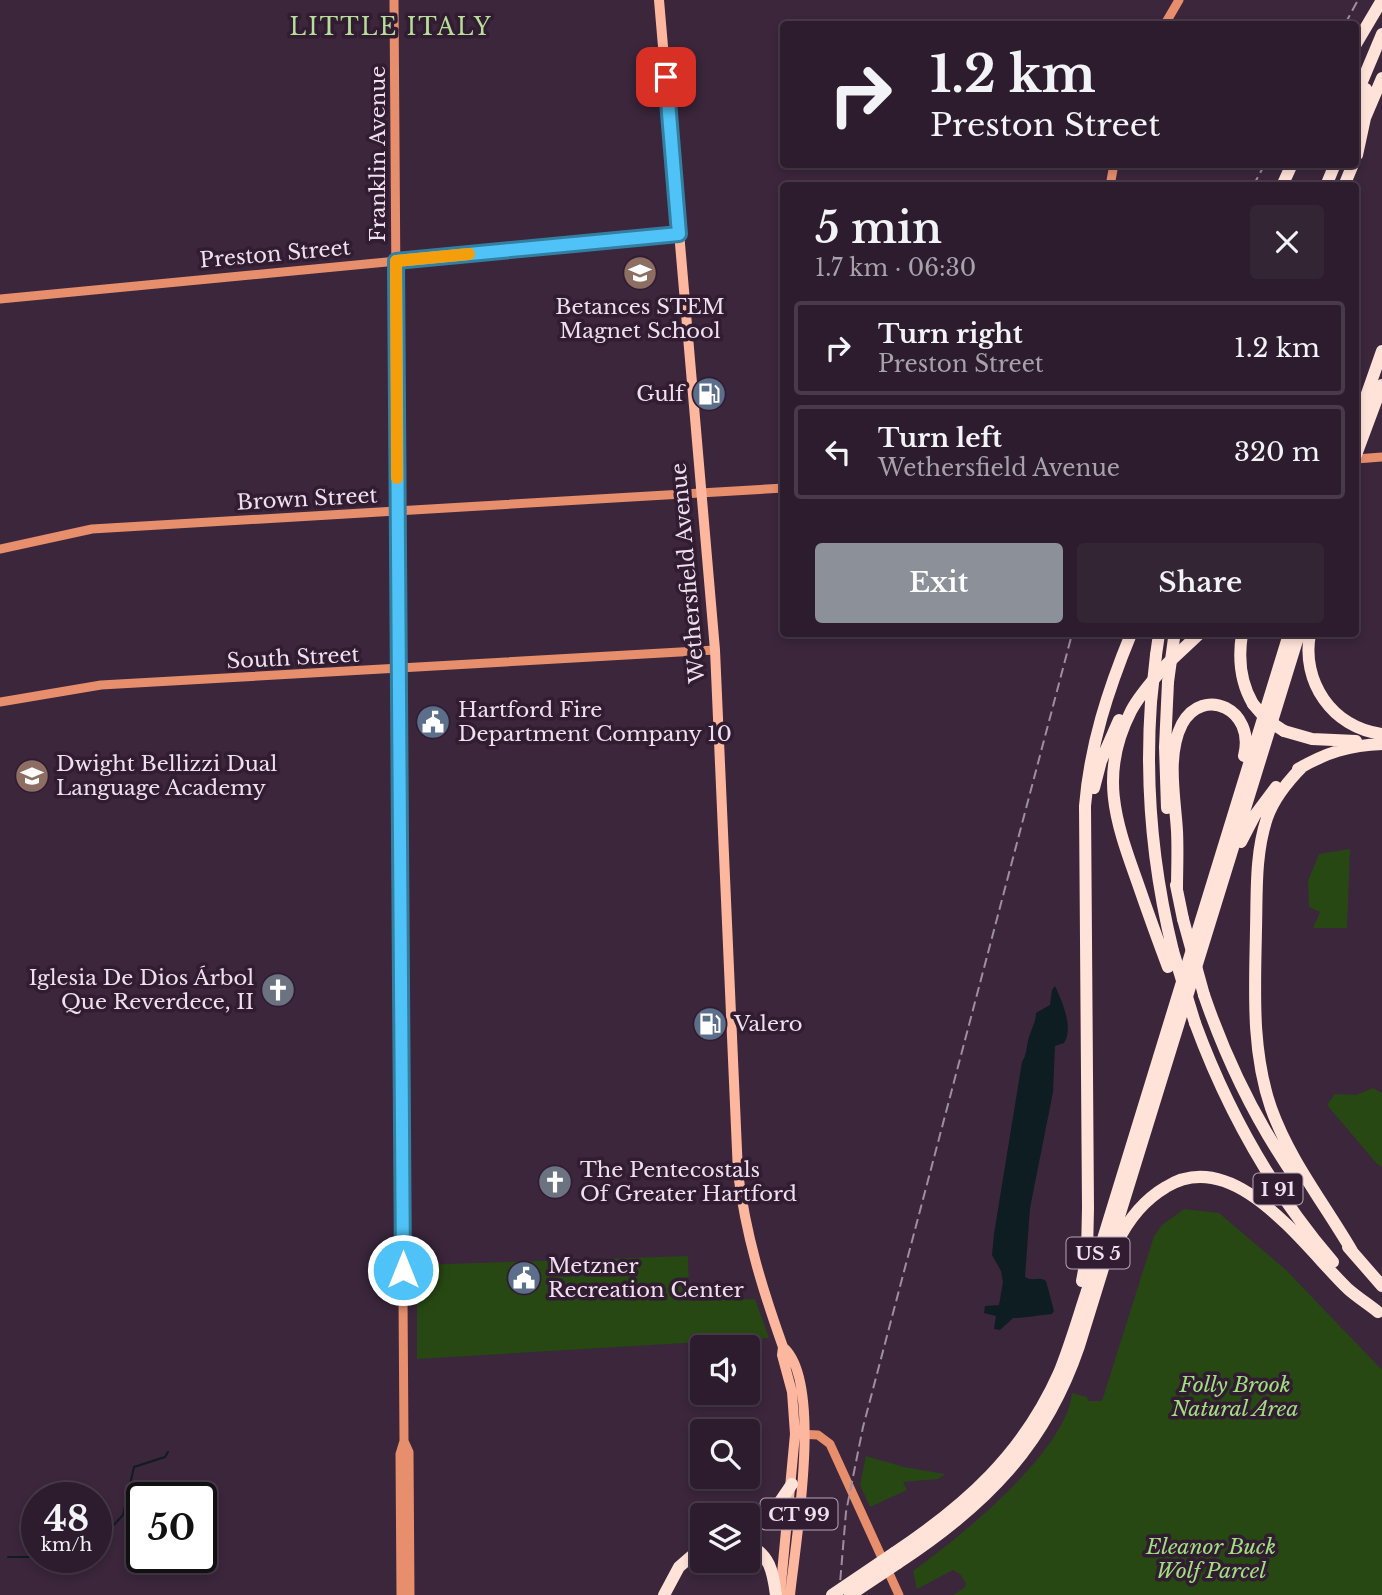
<!DOCTYPE html>
<html lang="en">
<head>
<meta charset="utf-8">
<style>
  body { margin:0; font-family:"Libre Baskerville",serif; background:#342535; color:#f1f3f6; height:100vh; display:flex; flex-direction:column; font-size:26px; white-space:nowrap }
  * { box-sizing:border-box; margin:0 }
  p { font-size:23px; color:#a6a1aa }
  .icon { flex:none; width:38px; height:38px; fill:none; stroke:currentColor; stroke-width:2; stroke-linecap:round; stroke-linejoin:round }
  .map { position:relative; flex:1; overflow:hidden }
  .sheet { position:absolute; left:780px; top:182px; width:579px; height:455px; display:flex; flex-direction:column; background:#2c1c2d; border-radius:7px; box-shadow:0 4px 10px #0003,0 0 0 2px #483a49 }
  .sheet>* { flex:none }
  .banner { position:absolute; left:780px; top:21px; width:579px; height:147px; border-radius:7px; box-shadow:0 4px 10px #0003,0 0 0 2px #483a49; background:#2c1c2d; color:#f1f3f6; overflow:hidden }
  .fabs { position:absolute; left:690px; top:1335px; display:grid; gap:14px }
  .fabs a { display:grid; place-items:center; width:70px; height:70px; border-radius:7px; background:#2c1c2d; box-shadow:0 4px 10px #0003,0 0 0 2px #483a49; font-size:35px }
  .speed { position:absolute; left:21px; top:1482px; display:flex; gap:14px; font-size:35px; font-weight:700; text-align:center }
  .speed>* { display:grid; place-content:center; width:91px; height:91px; border-radius:50%; background:#2c1c2d; box-shadow:0 4px 10px #0003,0 0 0 2px #483a49; line-height:1 }
  .speed small { font-size:18px; font-weight:400 }
  .speed .limit { border:4px solid #111; border-radius:10px; background:#fff; color:#111 }
  .pin { position:absolute; display:grid; place-items:center; width:60px; height:60px; color:#fff; margin:-30px; border-radius:14px; box-shadow:0 4px 10px #0006 }
  .me { position:absolute; width:77px; margin:-38px; rotate:0deg; stroke-linejoin:round; filter:drop-shadow(0 0 5px #0008) }
  .turn { display:flex; align-items:center; gap:24px; height:147px; padding:0 35px; font-size:32px }
  .turn .icon { width:91px; height:91px; stroke-width:2.5 }
  .turn b { display:block; font-size:49px; line-height:60px }
  .round { display:grid; place-items:center; flex:none; width:74px; height:74px; border-radius:7px; background:#342535 }
  .head { display:flex; align-items:center; justify-content:space-between; height:119px; padding:0 35px }
  h1 { font-size:42px; font-weight:600; line-height:52px }
  .action { display:flex; gap:14px; margin-top:auto; padding:14px 35px }
  .action a { flex:1; height:80px; border-radius:7px; background:#8c9099; color:#fff; font-size:28px; font-weight:600; line-height:80px; text-align:center }
  .action a+a { background:#342535; color:#f1f3f6 }
  ul { padding:0; list-style:none }
  li { display:flex; align-items:center; gap:21px; height:94px; margin:0 14px 10px; padding:0 21px; border:4px solid #483a49; border-radius:7px }
  li div { flex:1 }
  li b { display:block; font-size:26px }
  li em { font-style:normal }
  .map>svg:first-child { display:block }
</style>
</head>
<body>
<div class="map">
<svg width="1382" height="1595" viewBox="0 0 1382 1595">
  <rect width="100%" height="100%" fill="#3b263c"/>
  <path fill="#274813" d="M1350 849 1347 928H1313L1320 912 1309 907 1308 881 1319 854Z
    M1373 1088 1382 1093V1167L1377 1164 1327 1105 1335 1094 1356 1095Z
    M1184 1209 1219 1213 1286 1270 1382 1370V1595H953L964 1588 966 1583 960 1574 953 1570 917 1589 913 1571C960 1537 1066 1452 1072 1393L1087 1397 1088 1401H1102L1154 1236 1162 1225Z
    M688 1256 689 1301 755 1299 769 1338 417 1359V1265Z
    M866 1456 904 1467 945 1474 938 1479 903 1482 907 1490 870 1507 860 1485Z"/>
  <path fill="#0d1d21" d="M1055 986C1062 1001 1074 1028 1064 1043L1055 1046 1053 1092 1030 1208 1025 1277C1032 1282 1039 1276 1046 1281L1054 1311 1052 1314C1038 1315 1027 1318 1013 1318L1000 1330 994 1329 996 1316 984 1313 985 1306 999 1305 1003 1282 1001 1271 992 1255 994 1234 1022 1062C1027 1054 1026 1049 1028 1041 1030 1031 1036 1023 1036 1013L1050 1005 1052 990Z"/>
  <g fill="none" stroke-linecap="round" stroke-linejoin="round">
    <path stroke="#0d1d21" stroke-width="2" d="M96 1544 123 1515 134 1467 165 1457 168 1452
      M8 1557H37"/>
    <path stroke="#e78e6d" stroke-width="9" d="M394 0 404 1441 400 1454 401 1595
      M1165 24 1179 0
      M1110 186 1114 164
      M0 299 679 234
      M1356 459 1382 457
      M0 549 92 529 784 488
      M0 702 101 685 715 650
      M797 1434 818 1435 830 1444 899 1595
      M404 1441 409 1452 410 1595"/>
    <path stroke="#fdb79e" stroke-width="10" d="M659 0 715 650 738 1173C746 1236 762 1288 783 1347 824 1381 795 1545 790 1595
      M780 1595 795 1434 792 1392 782 1355 783 1347"/>
    <path stroke="#ffe2d8" stroke-width="12" d="M1356 44 1382 0
      M1356 96 1382 34
      M1356 113 1366 89
      M1357 155 1365 118 1382 78
      M1282 186 1292 164
      M1326 186 1335 164
      M1344 186 1353 164
      M1356 425 1382 351
      M1356 455 1382 385
      M1242 634C1238 659 1240 682 1253 704
      M1310 634C1301 681 1332 728 1382 734
      M1156 655 1159 634
      M1167 664C1154 679 1140 694 1131 711 1099 773 1115 820 1137 881 1147 910 1157 938 1168 967
      M1167 664 1199 634
      M1151 702C1145 786 1153 870 1173 951
      M1284 731 1312 739 1356 741
      M1303 766C1288 781 1274 798 1267 818 1255 854 1257 892 1256 929 1255 989 1251 1050 1271 1108 1290 1161 1324 1203 1352 1251
      M1298 769C1325 753 1350 745 1382 744
      M1094 788 1101 761 1119 720
      M1167 808 1165 747 1168 682
      M1241 842 1255 815 1276 787
      M1176 885 1183 919
      M1177 890C1177 871 1178 851 1177 831 1175 797 1166 755 1182 724 1203 685 1256 709 1244 756
      M1204 995C1227 1062 1258 1125 1298 1182
      M1195 1023C1227 1110 1273 1192 1333 1262
      M1117 1243C1128 1220 1144 1200 1166 1187 1235 1144 1305 1248 1348 1289 1357 1297 1368 1304 1378 1312
      M1348 1247 1382 1286
      M1082 1281 1087 1254 1088 1208 1085 806C1090 745 1108 690 1131 634
      M747 1523 777 1506 792 1484
      M747 1544C770 1554 773 1572 776 1595
      M894 1553C966 1505 1023 1454 1059 1373 1070 1346 1078 1318 1087 1291L1289 634
      M898 1563C985 1506 1045 1446 1079 1346L1299 634
      M664 1595 679 1567 702 1547"/>
    <path stroke="#9f8e9f" stroke-width="2" stroke-dasharray="10 5" stroke-linecap="butt" d="M1345 24 1358 0
      M1253 186 1265 164
      M839 1595 846 1512 863 1427 1072 634"/>
    <path stroke="#ffe2d8" stroke-width="12" d="M1168 682 1174 638
      M1151 702 1156 655
      M1253 704 1266 719 1284 731
      M1183 919 1204 995
      M1173 951 1195 1023
      M832 1595 894 1553
      M850 1595 898 1563"/>
  </g>
  <g fill="none" stroke-linecap="round" stroke-linejoin="round">
    <g stroke="#337fa1" stroke-width="18">
      <path id="route" d="M403 1270 396 261 679 234 666 77"/>
    </g>
    <use href="#route" stroke="#4fc3f7" stroke-width="12"/>
    <path stroke="#f59e0b" stroke-width="12" d="M397 478 396 261 469 254"/>
  </g>
  <defs>
    <g id="school-disc" transform="scale(1.75)"><circle r="9.5" fill="#8d6e63" stroke="#311c32"/><path d="M0-5L7-2L0 1L-7-2ZM-4 1L0 2.5L4 1V4Q0 6-4 4Z" fill="#fff"/></g>
    <g id="fuel-disc" transform="scale(1.75)"><circle r="9.5" fill="#5c6f8a" stroke="#311c32"/><path d="M-5.5-6h7V0h2V4h1.3V-2.5L3-4.5l.8-.8L6-3V5H2.5V1h-1V6h-7ZM-4.2-4.7v3.2H.2V-4.7Z" fill="#fff"/></g>
    <g id="civic-disc" transform="scale(1.75)"><circle r="9.5" fill="#5c6f8a" stroke="#311c32"/><path d="M-.6-6.5H3V-4.5H.6V-3L4-1V1h2V6H-6V1h2V-1L-.6-3ZM-1.2 2.5V6h2.4V2.5Z" fill="#fff"/></g>
    <g id="church-disc" transform="scale(1.75)"><circle r="9.5" fill="#6b7280" stroke="#311c32"/><path d="M-1.2-6h2.4v3.5h3.3v2.4h-3.3V6h-2.4V-.1h-3.3v-2.4h3.3Z" fill="#fff"/></g>
  </defs>
  <g fill-rule="evenodd">
    <use href="#school-disc" x="640" y="273"/>
    <use href="#fuel-disc" x="709" y="394"/>
    <use href="#civic-disc" x="433" y="722"/>
    <use href="#school-disc" x="32" y="776"/>
    <use href="#church-disc" x="278" y="990"/>
    <use href="#fuel-disc" x="710" y="1024"/>
    <use href="#church-disc" x="555" y="1182"/>
    <use href="#civic-disc" x="524" y="1278"/>
  </g>
  <g text-anchor="middle" dominant-baseline="central" stroke-width="7" stroke-linejoin="round" paint-order="stroke">
    <g fill="#311c32" stroke="#b5a5b6" stroke-width="2">
      <rect x="1253.5" y="1173.5" width="49" height="31" rx="5"/>
      <rect x="1066.5" y="1237.5" width="63" height="31" rx="5"/>
      <rect x="760.5" y="1498.5" width="77" height="31" rx="5"/>
    </g>
    <g font-size="19" font-weight="bold" fill="#eee0ee">
      <text x="1278" y="1189">I 91</text>
      <text x="1098" y="1253">US 5</text>
      <text x="799" y="1514">CT 99</text>
    </g>
    <g font-size="21" fill="#eee0ee" stroke="#311c32">
      <text transform="translate(378 154) rotate(-90)">Franklin Avenue</text>
      <text transform="translate(275 254) rotate(-5)">Preston Street</text>
      <text transform="translate(307 499) rotate(-3)">Brown Street</text>
      <text transform="translate(688 573) rotate(-95)">Wethersfield Avenue</text>
      <text transform="translate(293 658) rotate(-3)">South Street</text>
    </g>
    <g font-size="21" fill="#eee0ee" stroke="#311c32" text-anchor="start">
      <text x="640" y="307" text-anchor="middle">Betances STEM<tspan x="640" dy="24">Magnet School</tspan></text>
      <text x="684" y="394" text-anchor="end">Gulf</text>
      <text x="458" y="710">Hartford Fire<tspan x="458" dy="24">Department Company 10</tspan></text>
      <text x="56" y="764">Dwight Bellizzi Dual<tspan x="56" dy="24">Language Academy</tspan></text>
      <text x="254" y="978" text-anchor="end">Iglesia De Dios Árbol<tspan x="254" dy="24">Que Reverdece, II</tspan></text>
      <text x="734" y="1024">Valero</text>
      <text x="580" y="1170">The Pentecostals<tspan x="580" dy="24">Of Greater Hartford</tspan></text>
      <text x="548" y="1266">Metzner<tspan x="548" dy="24">Recreation Center</tspan></text>
    </g>
    <g font-size="21" font-style="italic" fill="#a0df7e" stroke="#311c32">
      <text x="1235" y="1385">Folly Brook<tspan x="1235" dy="24">Natural Area</tspan></text>
      <text x="1211" y="1547">Eleanor Buck<tspan x="1211" dy="24">Wolf Parcel</tspan></text>
    </g>
    <g font-size="23" letter-spacing="2" fill="#b7de99" stroke="#311c32">
      <text x="391" y="27">LITTLE ITALY</text>
    </g>
  </g>
</svg>
<div class="fabs">
<a><svg class="icon" aria-label="sound" viewBox="0 0 24 24"><path d="M4 9h4l5-4v14l-5-4H4zM17 9q2 3 0 6"/></svg></a>
<a><svg class="icon" aria-label="search" viewBox="0 0 24 24"><circle cx="10" cy="10" r="6"/><path d="M15 15l6 6"/></svg></a>
<a><svg class="icon" aria-label="layers" viewBox="0 0 24 24"><path d="M12 4l9 5-9 5-9-5zM3 14l9 5 9-5"/></svg></a>
</div>
<div class="speed"><div>48<small>km/h</small></div><div class="limit">50</div></div>
<div class="pin" style="left:666px;top:77px;background:#d93025"><svg class="icon" aria-label="arrive" viewBox="0 0 24 24"><path d="M6 21V4h12l-3 4 3 4H6"/></svg></div>
<svg class="me" style="left:403px;top:1270px" viewBox="-20 -20 40 40"><circle r="17" fill="#4fc3f7" stroke="#fff" stroke-width="3"/><path d="M0-11L8 9 0 5-8 9z" fill="#fff"/></svg>
<div class="banner">
<div class="turn"><svg class="icon" aria-label="right" viewBox="0 0 24 24"><path d="M7 20v-9h11M14 6l5 5-5 5"/></svg><div><b>1.2 km</b>Preston Street</div></div>
</div>
<section class="sheet">
<div class="head"><div><h1>5 min</h1><p>1.7 km · 06:30</p></div><a class="round"><svg class="icon" aria-label="close" viewBox="0 0 24 24"><path d="M6 6l12 12M18 6L6 18"/></svg></a></div>
<ul>
<li><svg class="icon" aria-label="right" viewBox="0 0 24 24"><path d="M7 20v-9h11M14 6l5 5-5 5"/></svg><div><b>Turn right</b><p>Preston Street</p></div><em>1.2 km</em></li>
<li><svg class="icon" aria-label="left" viewBox="0 0 24 24"><path d="M17 20v-9H6M10 6l-5 5 5 5"/></svg><div><b>Turn left</b><p>Wethersfield Avenue</p></div><em>320 m</em></li>
</ul>
<div class="action"><a>Exit</a><a>Share</a></div>
</section>
</div>
</body>
</html>
